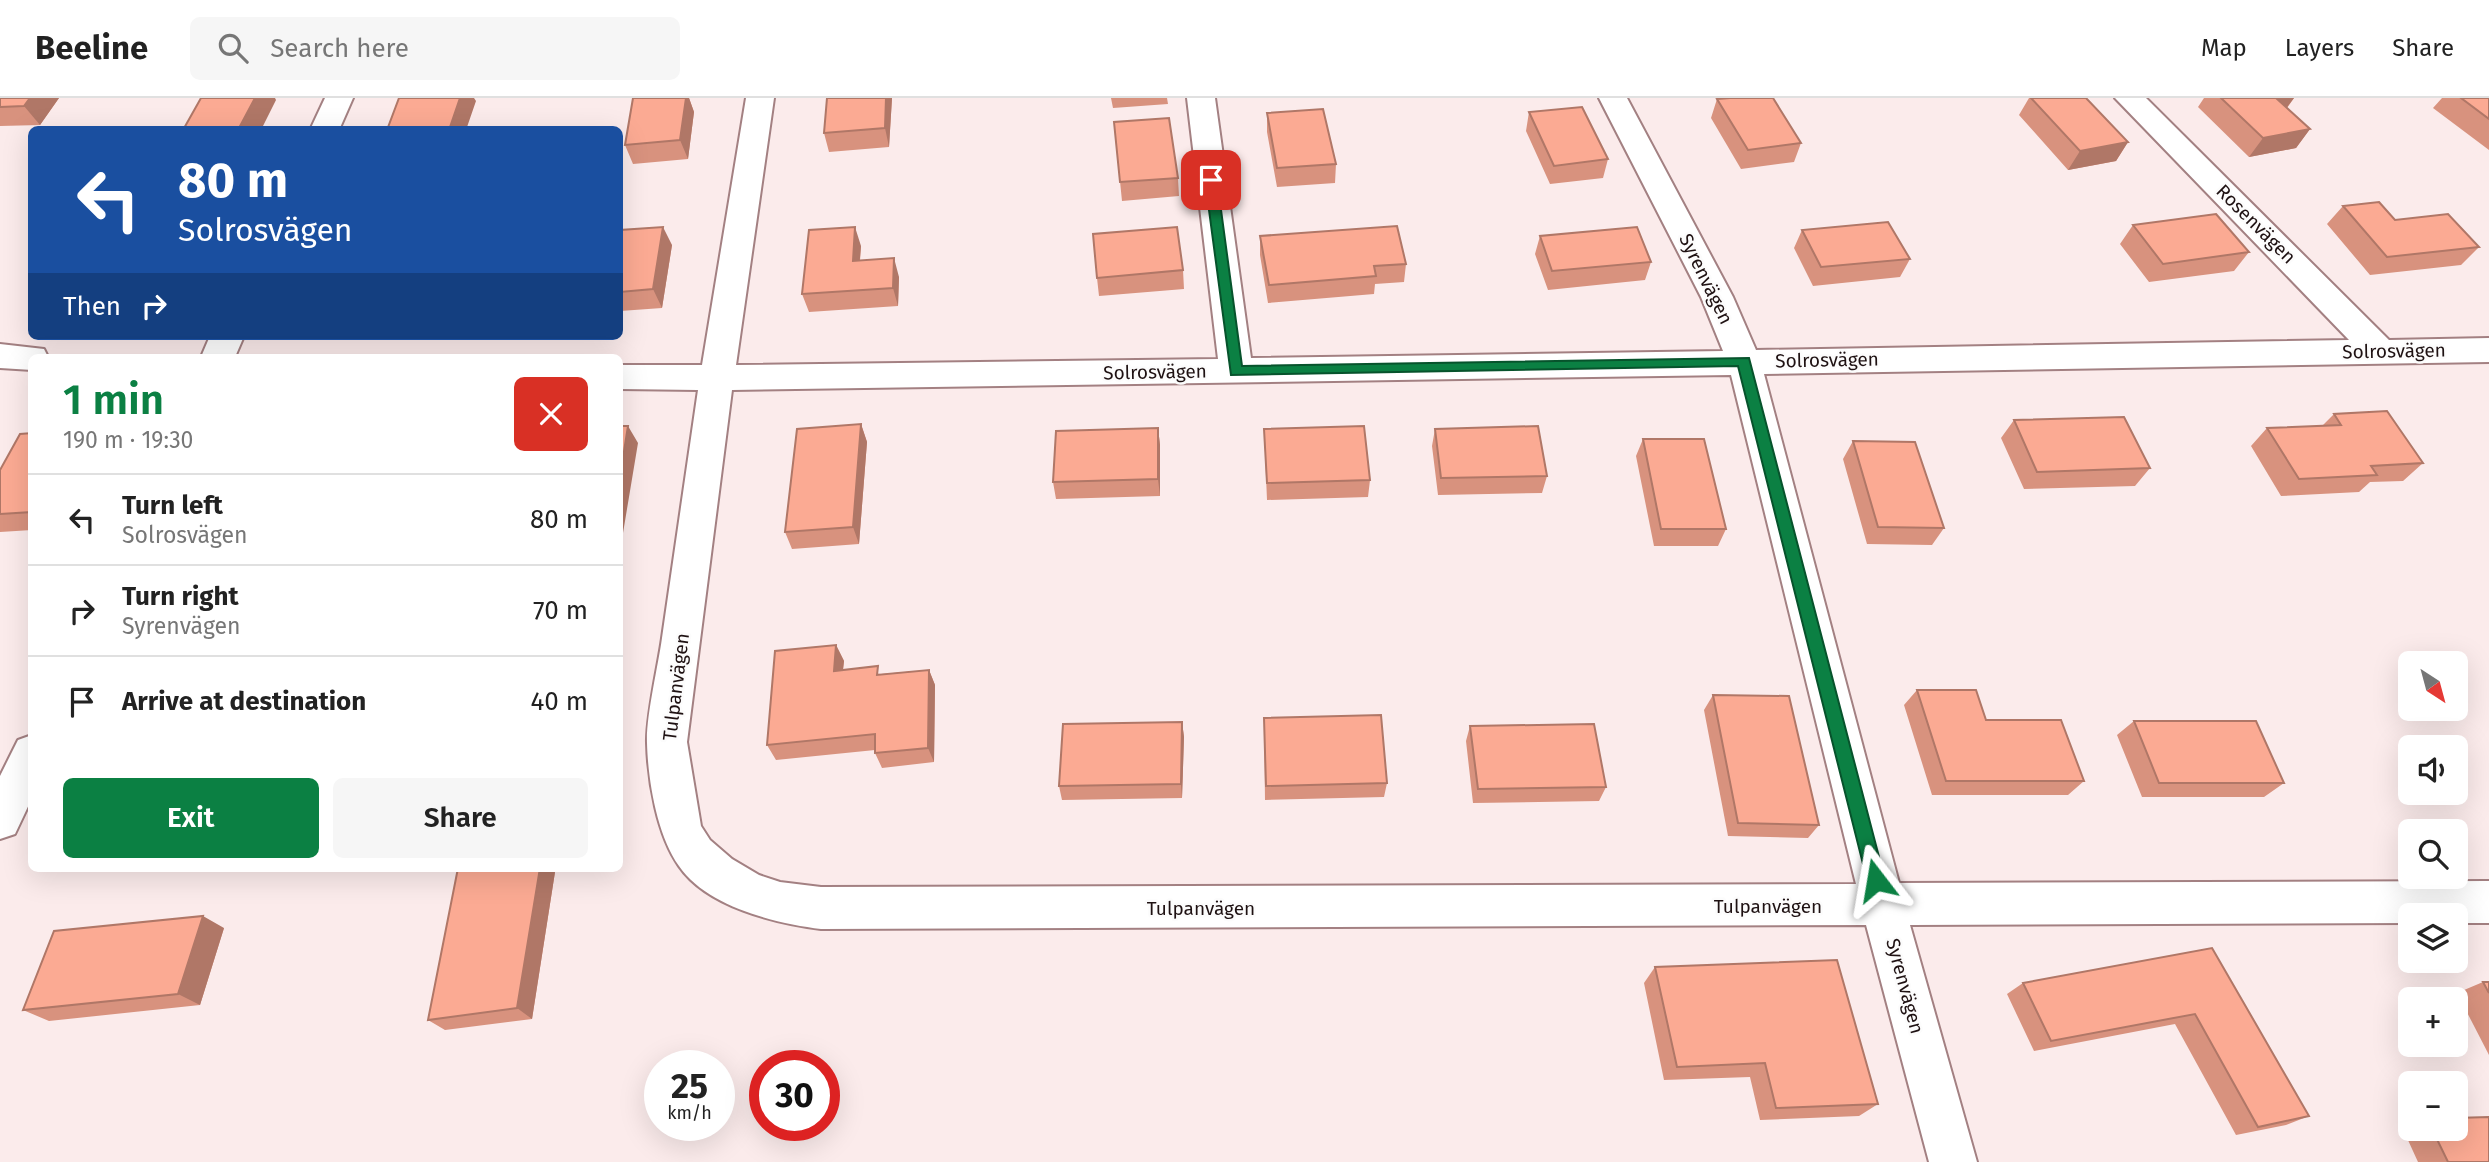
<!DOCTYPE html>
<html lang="en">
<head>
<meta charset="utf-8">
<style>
  body { margin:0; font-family:"Fira Sans",sans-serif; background:#f6f6f6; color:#222; height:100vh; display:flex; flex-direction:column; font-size:26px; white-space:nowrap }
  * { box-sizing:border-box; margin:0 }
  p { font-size:23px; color:#767676 }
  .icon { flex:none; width:38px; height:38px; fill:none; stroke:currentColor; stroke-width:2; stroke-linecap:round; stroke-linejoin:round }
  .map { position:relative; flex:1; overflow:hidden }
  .sheet { position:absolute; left:28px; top:256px; width:595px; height:518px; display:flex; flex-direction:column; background:#fff; border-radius:10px; box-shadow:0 7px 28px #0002 }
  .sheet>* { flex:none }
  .top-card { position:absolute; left:28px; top:28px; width:595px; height:214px; border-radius:10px; box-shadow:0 7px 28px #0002; background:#1a4fa0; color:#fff; overflow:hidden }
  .needle { width:46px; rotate:144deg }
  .tools { position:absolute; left:2398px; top:553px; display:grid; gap:14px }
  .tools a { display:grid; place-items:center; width:70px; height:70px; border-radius:10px; background:#fff; box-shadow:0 7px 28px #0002; font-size:35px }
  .speed { position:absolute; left:644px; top:952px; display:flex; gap:14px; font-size:35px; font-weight:700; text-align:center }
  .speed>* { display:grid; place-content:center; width:91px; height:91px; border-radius:50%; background:#fff; box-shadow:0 7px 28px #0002; line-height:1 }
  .speed small { font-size:18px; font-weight:400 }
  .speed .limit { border:10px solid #d22; background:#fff; color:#111 }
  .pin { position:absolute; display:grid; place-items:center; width:60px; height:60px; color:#fff; margin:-30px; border-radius:14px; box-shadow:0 4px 10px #0006 }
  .me { position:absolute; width:77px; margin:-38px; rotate:346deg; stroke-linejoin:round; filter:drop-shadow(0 0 5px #0008) }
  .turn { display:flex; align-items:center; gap:24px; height:147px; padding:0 35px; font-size:32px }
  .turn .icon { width:91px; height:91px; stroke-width:2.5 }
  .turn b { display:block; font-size:49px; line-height:60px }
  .then { display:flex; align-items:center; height:66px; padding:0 35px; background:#0003; gap:14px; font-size:26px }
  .round { display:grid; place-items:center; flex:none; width:74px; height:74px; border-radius:10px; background:#f6f6f6 }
  .overview { display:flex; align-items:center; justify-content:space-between; height:119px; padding:0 35px }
  h1 { font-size:42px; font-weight:600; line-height:52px; color:#0b8043 }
  .button { display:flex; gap:14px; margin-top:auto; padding:14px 35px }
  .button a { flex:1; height:80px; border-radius:10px; background:#0b8043; color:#fff; font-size:28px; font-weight:600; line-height:80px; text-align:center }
  .button a+a { background:#f6f6f6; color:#222 }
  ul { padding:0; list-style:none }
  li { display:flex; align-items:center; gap:21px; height:91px; padding:0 35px; border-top:2px solid #e0e0e0 }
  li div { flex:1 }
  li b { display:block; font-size:26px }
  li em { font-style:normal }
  header { display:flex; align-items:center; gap:42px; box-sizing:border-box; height:98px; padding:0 35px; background:#fff; border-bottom:2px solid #e0e0e0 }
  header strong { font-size:33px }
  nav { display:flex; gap:38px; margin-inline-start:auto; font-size:24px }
  .search { width:490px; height:63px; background:#f6f6f6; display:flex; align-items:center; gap:18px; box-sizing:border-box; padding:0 24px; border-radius:10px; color:#767676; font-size:26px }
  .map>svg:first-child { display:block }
</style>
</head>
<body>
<header>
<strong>Beeline</strong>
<div class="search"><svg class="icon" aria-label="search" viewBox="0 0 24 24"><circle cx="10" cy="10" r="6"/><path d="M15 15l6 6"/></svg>Search here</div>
<nav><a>Map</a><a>Layers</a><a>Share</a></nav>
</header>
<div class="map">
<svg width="2489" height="1064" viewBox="0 0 2489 1064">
  <rect width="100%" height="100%" fill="#fbebeb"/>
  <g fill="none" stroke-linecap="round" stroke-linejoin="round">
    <g stroke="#a38082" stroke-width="4">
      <path id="minor" d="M325 0H353L339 32H310Z
        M746 0H774L736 267 1218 261 1187 0H1215L1251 260 1723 253 1701 199 1599 0H1627L1733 199 1756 252 2349 242 2115 0H2146L2389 242 2489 240V264L1764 276 1899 785 2489 783V825H2455V817H2410V825L1910 827 1977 1064H1929L1866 827 821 831C775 825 707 809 679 768 657 737 648 683 647 645 646 618 658 569 662 540 674 457 686 375 698 292L620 291V267H702ZM1731 277 1856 786 821 789 780 784 759 777 732 761 710 742 701 728 687 644 732 292Z
        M210 238H244L235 259H201Z
        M0 246 44 251 48 259H32V272L0 270Z
        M32 637V700L15 736 0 741V678L18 642Z"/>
    </g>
    <use href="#minor" fill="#fff" fill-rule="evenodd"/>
  </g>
  <path fill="#d8927e" d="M0 0H59L40 27 0 28Z
    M633 0H689L694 14 688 61 633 66 625 47Z
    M827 0H892L889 49 829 54 824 35Z
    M1111 0H1167L1168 6 1113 10Z
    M2029 0H2086L2128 44 2116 63 2068 72 2019 17Z
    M2204 0H2294L2287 10 2310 31 2296 50 2249 59 2198 9Z
    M2442 0H2489V52L2433 10Z
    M1717 1 1801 45 1794 64 1741 71 1711 20Z
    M1529 14 1608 61 1603 80 1550 86 1526 33Z
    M1267 15 1336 66 1335 85 1277 89 1267 34Z
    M1114 24 1178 80 1179 98 1122 103Z
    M2343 108 2395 122 2479 149 2461 167 2370 177 2327 126Z
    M2133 127 2249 154 2234 173 2149 184 2120 146Z
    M620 132 672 147 662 210 620 213Z
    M1802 132 1910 161 1900 179 1813 188 1794 150Z
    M1260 138 1406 166 1404 184 1375 186 1374 196 1268 205 1260 157Z
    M1540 138 1651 164 1645 182 1548 192 1535 156Z
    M861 148 860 163 899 179 898 208 809 214 802 196Z
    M1183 172 1184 191 1099 198 1097 180Z
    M2334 316 2423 365 2403 383 2370 384 2359 394 2281 398 2251 348 2267 330 2322 328Z
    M2014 322 2150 370 2135 388 2024 391 2001 340Z
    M861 326 867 344 859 446 792 451 785 434Z
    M1158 330 1160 347V398L1056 401 1053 384Z
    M1264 331 1370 382 1368 399 1267 402Z
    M1435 331 1547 378 1542 395 1438 397 1432 348Z
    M32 335V432L0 434V372Z
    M1643 341 1726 431 1718 448H1654L1636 358Z
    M1853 343 1944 430 1932 447 1867 446 1843 361Z
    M836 547 844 563 843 572 881 576 929 572 935 587 934 664 882 670 875 655V652L776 662 767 647Z
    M1917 592 1986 622 2084 683 2068 697H1932L1904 607Z
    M1713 597 1819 727 1808 740 1728 738 1704 612Z
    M1264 620 1387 685 1384 699 1265 702Z
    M2134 623 2284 685 2264 699H2142L2117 637Z
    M1182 624 1184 639 1182 700 1062 702 1059 688Z
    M1470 628 1606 689 1599 703 1473 705 1466 643Z
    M555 774 532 921 445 932 428 922Z
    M224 830 200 907 49 923 23 912Z
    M2212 850 2309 1018 2286 1027 2236 1037 2175 926 2034 953 2007 896 2023 885Z
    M1655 869 1878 1006 1859 1018 1760 1022 1750 979 1664 982 1644 885Z
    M2483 884H2489V957L2457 895Z
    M2410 1027V1031H2455L2489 1064H2418L2402 1029Z"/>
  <path fill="#b07767" d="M30 0H59L40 27 24 8Z
    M255 0H275L276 2 261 32H238Z
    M460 0H474L476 3 466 32H449Z
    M686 0H689L694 14 688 61 680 42Z
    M886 0H892L889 49 885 30Z
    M2274 0H2294L2284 13Z
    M2310 31 2296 50 2249 59 2263 40Z
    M2128 44 2116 63 2068 72 2080 53Z
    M663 129 672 147 662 210 653 191Z
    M855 129 861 148 858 182 853 163Z
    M894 160 899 179 898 208 893 190Z
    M861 326 867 344 859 446 853 429Z
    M628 328 638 345 620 453V379Z
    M1158 330 1160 347V398L1158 381Z
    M836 547 844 563 841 588 834 573Z
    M929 572 935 587 934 664 928 650Z
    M1182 624 1184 639 1182 700 1181 686Z
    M540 770H551L555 774 532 921 517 910Z
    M203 818 224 830 200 907 178 896Z"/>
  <path fill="#fbaa93" stroke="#b07767" stroke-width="2" d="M0 0H30L24 8 0 9Z
    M201 0H255L238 32H183Z
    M399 0H460L449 32H387Z
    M633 0H686L680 42 625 47Z
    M827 0H886L885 30 824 35Z
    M1730 0H1773L1801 45 1748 52 1717 1Z
    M2031 0H2086L2128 44 2080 53Z
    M2221 0H2276L2310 31 2263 40Z
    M2461 0H2489V21Z
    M1582 9 1608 61 1554 68 1529 14Z
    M1323 11 1336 66 1277 70 1267 15Z
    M1169 20 1178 80 1120 84 1114 24Z
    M2379 104 2395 122 2448 116 2479 149 2387 159 2343 108Z
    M2216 116 2249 154 2163 166 2133 127Z
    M1888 124 1910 161 1821 169 1802 132Z
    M1397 128 1406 166 1374 168 1376 178 1269 187 1260 138Z
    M663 129 653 191 620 194V132Z
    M855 129 853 163 894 160 893 190 802 196 809 132Z
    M1177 129 1183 172 1097 180 1093 136Z
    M1637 129 1651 164 1552 173 1540 138Z
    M2387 313 2423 365 2371 368 2377 377 2299 381 2267 330 2341 327 2334 316Z
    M2124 319 2150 370 2037 374 2014 322Z
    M861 326 853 429 785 434 797 331Z
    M620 328H628L620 379Z
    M1364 328 1370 382 1267 385 1264 331Z
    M1538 328 1547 378 1441 380 1435 331Z
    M1158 330V381L1053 384 1056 333Z
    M32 335V414L0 416V372L20 336Z
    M1643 341H1704L1726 431H1661Z
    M1853 343 1915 344 1944 430 1878 429Z
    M836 547 834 573 878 568 877 577 929 572 928 650 875 655V636L767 647 775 553Z
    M1917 592H1976L1986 622H2061L2084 683H1946Z
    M1713 597 1789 598 1819 727 1738 725Z
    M1381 617 1387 685 1266 688 1264 620Z
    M2134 623H2256L2284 685H2159Z
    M1182 624 1181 686 1059 688 1063 626Z
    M1594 626 1606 689 1478 691 1470 628Z
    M458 770H540L517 910 428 922Z
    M203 818 178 896 23 912 54 833Z
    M2212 850 2309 1018 2258 1029 2195 916 2051 943 2023 885Z
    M1837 862 1878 1006 1776 1010 1765 965 1677 969 1655 869Z
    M2483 884H2489V895Z
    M2489 1019V1064H2448L2432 1031H2455V1020Z"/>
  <path fill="#0b8043" stroke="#07532c" stroke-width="2" d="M1211 78 1217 82 1242 268 1749 260 1885 782 1883 788 1876 790 1870 788 1867 782 1738 268 1231 277 1205 82Z"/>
  <g text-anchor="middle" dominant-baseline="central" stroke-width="5" stroke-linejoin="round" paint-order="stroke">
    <g font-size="19" fill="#1e1112" stroke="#fcfcfc">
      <text transform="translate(2256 126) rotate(45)">Rosenvägen</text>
      <text transform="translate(1706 181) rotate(64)">Syrenvägen</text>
      <text transform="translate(2394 253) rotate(-1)">Solrosvägen</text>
      <text transform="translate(1827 262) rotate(-1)">Solrosvägen</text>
      <text transform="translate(1155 274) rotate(-1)">Solrosvägen</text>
      <text transform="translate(676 589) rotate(-83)">Tulpanvägen</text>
      <text x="1768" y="808">Tulpanvägen</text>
      <text x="1201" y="810">Tulpanvägen</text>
      <text transform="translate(1905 888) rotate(75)">Syrenvägen</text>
    </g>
  </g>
</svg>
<div class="tools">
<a><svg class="needle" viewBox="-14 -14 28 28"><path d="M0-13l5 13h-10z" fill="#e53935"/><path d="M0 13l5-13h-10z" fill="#767676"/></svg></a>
<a><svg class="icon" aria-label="sound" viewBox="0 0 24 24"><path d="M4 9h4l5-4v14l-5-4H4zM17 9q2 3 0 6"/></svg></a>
<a><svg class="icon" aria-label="search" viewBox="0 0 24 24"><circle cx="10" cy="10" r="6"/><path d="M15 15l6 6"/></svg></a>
<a><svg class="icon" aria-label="layers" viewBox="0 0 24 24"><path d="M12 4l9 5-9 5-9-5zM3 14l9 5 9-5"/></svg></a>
<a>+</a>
<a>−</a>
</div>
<div class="speed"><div>25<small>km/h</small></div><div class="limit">30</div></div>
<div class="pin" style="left:1211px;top:82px;background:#d93025"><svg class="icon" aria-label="arrive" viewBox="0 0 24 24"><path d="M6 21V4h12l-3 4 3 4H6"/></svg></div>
<svg class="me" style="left:1876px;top:782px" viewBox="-20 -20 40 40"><path d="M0-17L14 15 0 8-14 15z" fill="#0b8043" stroke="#fff" stroke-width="4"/></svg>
<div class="top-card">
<div class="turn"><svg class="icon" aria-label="left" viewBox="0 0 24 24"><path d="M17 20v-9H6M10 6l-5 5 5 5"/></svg><div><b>80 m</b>Solrosvägen</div></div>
<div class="then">Then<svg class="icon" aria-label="right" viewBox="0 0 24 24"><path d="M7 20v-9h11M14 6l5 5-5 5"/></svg></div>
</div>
<section class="sheet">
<div class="overview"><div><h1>1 min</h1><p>190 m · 19:30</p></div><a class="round" style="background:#d93025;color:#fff"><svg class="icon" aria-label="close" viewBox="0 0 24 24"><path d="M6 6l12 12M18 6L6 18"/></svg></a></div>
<ul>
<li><svg class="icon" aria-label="left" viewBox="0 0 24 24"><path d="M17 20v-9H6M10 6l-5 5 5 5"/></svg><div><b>Turn left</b><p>Solrosvägen</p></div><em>80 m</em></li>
<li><svg class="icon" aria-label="right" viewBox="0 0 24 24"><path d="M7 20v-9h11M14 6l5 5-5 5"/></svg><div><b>Turn right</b><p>Syrenvägen</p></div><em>70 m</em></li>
<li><svg class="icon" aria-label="arrive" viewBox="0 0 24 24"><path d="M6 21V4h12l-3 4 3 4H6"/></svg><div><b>Arrive at destination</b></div><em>40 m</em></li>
</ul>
<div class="button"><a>Exit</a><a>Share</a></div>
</section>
</div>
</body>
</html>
